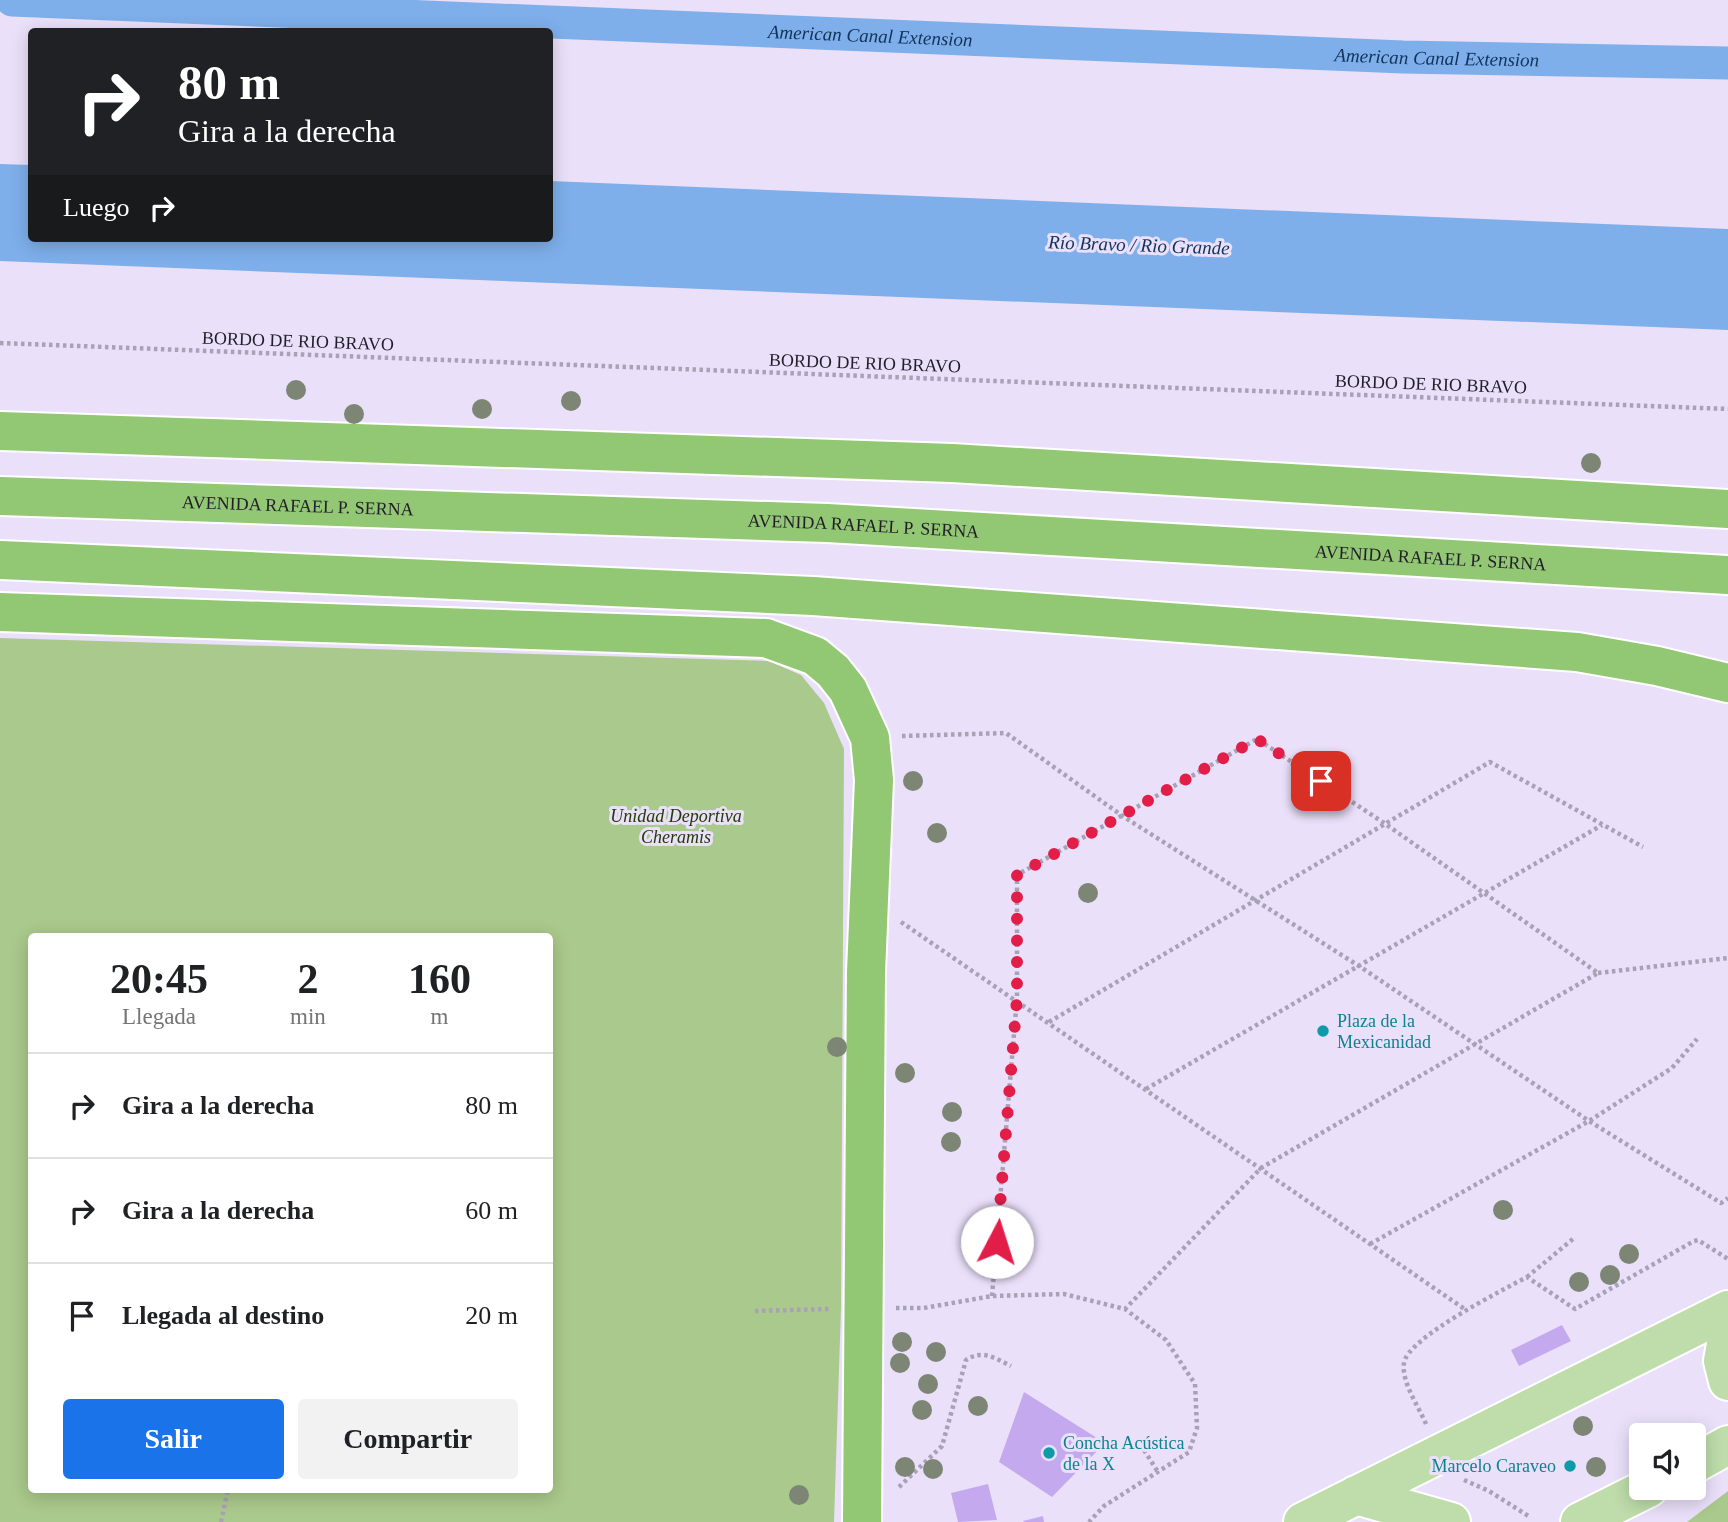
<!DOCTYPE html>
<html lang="es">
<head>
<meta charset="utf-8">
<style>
  body { margin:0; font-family:Georgia,serif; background:#f2f2f2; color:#202124; height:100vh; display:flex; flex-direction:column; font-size:26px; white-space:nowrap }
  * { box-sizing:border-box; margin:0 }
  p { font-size:23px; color:#757577 }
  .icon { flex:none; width:38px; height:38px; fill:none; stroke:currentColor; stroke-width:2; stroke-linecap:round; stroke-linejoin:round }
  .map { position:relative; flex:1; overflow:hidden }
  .sheet { position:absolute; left:28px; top:933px; width:525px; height:560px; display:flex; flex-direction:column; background:#fff; border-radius:7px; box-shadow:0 4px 18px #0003 }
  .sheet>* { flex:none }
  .guide { position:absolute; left:28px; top:28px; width:525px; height:214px; border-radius:7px; box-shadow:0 4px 18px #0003; background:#202124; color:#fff; overflow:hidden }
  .buttons { position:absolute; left:1629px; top:1423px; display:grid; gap:14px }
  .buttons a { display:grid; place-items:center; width:77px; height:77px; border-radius:7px; background:#fff; box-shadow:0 4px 18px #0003; font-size:35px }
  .pin { position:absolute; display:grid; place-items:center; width:60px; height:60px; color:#fff; margin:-30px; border-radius:14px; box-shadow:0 4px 10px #0006 }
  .me { position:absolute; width:77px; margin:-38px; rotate:5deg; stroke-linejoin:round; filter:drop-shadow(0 0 5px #0008) }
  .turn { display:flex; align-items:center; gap:24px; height:147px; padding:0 35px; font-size:32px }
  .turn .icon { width:91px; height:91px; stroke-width:2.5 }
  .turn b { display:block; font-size:49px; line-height:60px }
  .then { display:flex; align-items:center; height:66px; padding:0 35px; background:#0003; gap:14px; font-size:26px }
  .eta { display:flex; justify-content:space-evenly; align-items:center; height:119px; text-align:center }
  .eta b { font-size:42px; font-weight:700; line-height:49px }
  .button { display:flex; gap:14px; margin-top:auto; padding:14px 35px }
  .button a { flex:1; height:80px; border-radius:7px; background:#1a73e8; color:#fff; font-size:28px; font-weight:700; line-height:80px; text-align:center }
  .button a+a { background:#f2f2f2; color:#202124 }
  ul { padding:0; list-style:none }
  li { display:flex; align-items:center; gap:21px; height:105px; padding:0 35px; border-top:2px solid #e0e0e0 }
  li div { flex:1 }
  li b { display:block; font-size:26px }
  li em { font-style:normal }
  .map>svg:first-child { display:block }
</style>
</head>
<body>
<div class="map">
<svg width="1728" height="1522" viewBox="0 0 1728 1522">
  <rect width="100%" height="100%" fill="#eae0fa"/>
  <path fill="#aac98c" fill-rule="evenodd" d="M0 638 769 661 801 675 824 703 844 749 841 1308 834 1522H0ZM32 936H550V1489H32Z
    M1728 1491V1522H1687Z"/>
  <path fill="#7eafeb" d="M0 164 31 165 32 238H550V181L1728 229V330L0 261Z"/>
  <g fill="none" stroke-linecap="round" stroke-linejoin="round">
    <path stroke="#7eafeb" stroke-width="33" id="s1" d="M12 0 1403 57 1728 63"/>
  </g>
  <path fill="#c5a9ef" d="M1562 1325 1571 1341 1519 1366 1511 1350Z
    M1024 1392 1105 1443 1052 1497 999 1462Z
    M988 1484 997 1520 958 1522 951 1493Z
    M1043 1516 1044 1522H1024L1023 1521Z"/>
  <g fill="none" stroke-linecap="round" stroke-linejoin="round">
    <g stroke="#fff" stroke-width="42">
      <path id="primary" d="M1728 1333 1723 1361 1728 1381
        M1694 1464 1728 1445
        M1356 1495 1451 1522
        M1303 1522 1728 1310
        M1580 1522 1648 1488"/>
    </g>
    <g stroke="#fff" stroke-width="42">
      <g id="highway">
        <path d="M0 431 952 463 1728 509"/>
        <path id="s2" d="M0 496 827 523 1728 575"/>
        <path d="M0 560 813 596 1577 652 1657 666 1728 683"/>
        <path d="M0 612 766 638 815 656 833 671 848 690 870 738 874 780 866 972 862 1522"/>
      </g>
    </g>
    <path stroke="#a9a1b6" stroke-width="4.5" stroke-dasharray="3.5 3.5" stroke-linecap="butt" d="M0 343 1728 409
      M902 736 1006 733 1124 817 1359 966 1589 1121 1721 1203 1728 1198
      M901 922 1466 1310
      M1598 973 1728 958
      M1049 1022 1490 762 1643 847
      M1146 1089 1602 825
      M1370 1244 1589 1121 1672 1068 1697 1039
      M1527 1277 1573 1239
      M992 1296 1017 998V875L1257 739 1384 823 1598 973 1261 1168 1125 1309
      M896 1308H924L992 1296 1064 1294 1125 1309 1166 1340 1195 1384 1197 1428 1189 1452 1104 1506 1089 1522
      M755 1311 829 1309
      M1426 1424C1419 1407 1401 1382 1404 1363 1407 1338 1503 1290 1527 1277L1575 1309 1694 1241 1698 1240 1728 1259
      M1144 1450 1158 1472
      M1464 1480 1489 1491 1530 1517
      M899 1487 942 1446 966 1360C982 1349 995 1358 1011 1366
      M221 1522 228 1489"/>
    <use href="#primary" stroke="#beddab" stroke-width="38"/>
    <use href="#highway" stroke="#92c773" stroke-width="38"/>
  </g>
  <g fill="#7d8574">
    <circle cx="296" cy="390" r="10"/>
    <circle cx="571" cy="401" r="10"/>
    <circle cx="482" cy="409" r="10"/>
    <circle cx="354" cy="414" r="10"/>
    <circle cx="1591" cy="463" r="10"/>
    <circle cx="913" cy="781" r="10"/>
    <circle cx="937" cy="833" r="10"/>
    <circle cx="1088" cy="893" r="10"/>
    <circle cx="837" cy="1047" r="10"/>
    <circle cx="905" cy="1073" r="10"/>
    <circle cx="952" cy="1112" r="10"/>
    <circle cx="951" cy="1142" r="10"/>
    <circle cx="1503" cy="1210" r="10"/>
    <circle cx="1629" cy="1254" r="10"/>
    <circle cx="1610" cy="1275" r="10"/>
    <circle cx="1579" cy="1282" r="10"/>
    <circle cx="902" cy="1342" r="10"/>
    <circle cx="936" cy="1352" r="10"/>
    <circle cx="900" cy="1363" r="10"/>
    <circle cx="928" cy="1384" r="10"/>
    <circle cx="978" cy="1406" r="10"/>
    <circle cx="922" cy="1410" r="10"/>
    <circle cx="1583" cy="1426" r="10"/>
    <circle cx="905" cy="1467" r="10"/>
    <circle cx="1596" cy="1467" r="10"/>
    <circle cx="933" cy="1469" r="10"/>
    <circle cx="799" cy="1495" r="10"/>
  </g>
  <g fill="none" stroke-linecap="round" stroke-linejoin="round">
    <path stroke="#e11d48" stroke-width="12" stroke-dasharray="0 21.6" d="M997 1242 1017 998V875L1257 739 1321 781"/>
  </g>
  <g fill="#0f9aa8" stroke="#eae0fa" stroke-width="2.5">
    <circle cx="1323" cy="1031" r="7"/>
    <circle cx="1049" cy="1453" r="7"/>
    <circle cx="1570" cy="1466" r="7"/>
  </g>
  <g text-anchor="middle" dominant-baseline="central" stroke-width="6" stroke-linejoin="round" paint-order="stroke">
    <g font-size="18" fill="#221d29" stroke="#eae0fa">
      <text transform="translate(298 341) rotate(2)">BORDO DE RIO BRAVO</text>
      <text transform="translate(865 363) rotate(2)">BORDO DE RIO BRAVO</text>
      <text transform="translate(1431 384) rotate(2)">BORDO DE RIO BRAVO</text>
      <text stroke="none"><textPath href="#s2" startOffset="298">AVENIDA RAFAEL P. SERNA</textPath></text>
      <text stroke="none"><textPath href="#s2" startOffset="864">AVENIDA RAFAEL P. SERNA</textPath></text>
      <text stroke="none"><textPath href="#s2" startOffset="1432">AVENIDA RAFAEL P. SERNA</textPath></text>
    </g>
    <g font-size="18" font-style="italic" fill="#243a07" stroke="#eae0fa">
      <text x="676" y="816">Unidad Deportiva<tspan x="676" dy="21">Cheramis</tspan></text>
    </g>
    <g font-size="18" fill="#0d838f" stroke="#eae0fa" text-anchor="start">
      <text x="1337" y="1021">Plaza de la<tspan x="1337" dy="21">Mexicanidad</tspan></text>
      <text x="1063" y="1443">Concha Acústica<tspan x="1063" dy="21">de la X</tspan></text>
      <text x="1556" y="1466" text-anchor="end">Marcelo Caraveo</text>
    </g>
    <g font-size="19" font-style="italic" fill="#113359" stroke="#eae0fa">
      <text stroke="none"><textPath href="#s1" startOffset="859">American Canal Extension</textPath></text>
      <text stroke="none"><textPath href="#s1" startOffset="1426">American Canal Extension</textPath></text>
      <text transform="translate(1139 245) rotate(2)">Río Bravo / Rio Grande</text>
    </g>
  </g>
</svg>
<div class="buttons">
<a><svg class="icon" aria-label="sound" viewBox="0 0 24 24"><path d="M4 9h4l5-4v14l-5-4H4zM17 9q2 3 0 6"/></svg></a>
</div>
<div class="pin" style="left:1321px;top:781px;background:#d93025"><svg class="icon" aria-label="arrive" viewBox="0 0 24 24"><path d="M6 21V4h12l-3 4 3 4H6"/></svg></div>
<svg class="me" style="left:997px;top:1242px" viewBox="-20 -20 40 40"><circle r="19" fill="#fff"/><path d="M0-13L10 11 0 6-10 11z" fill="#e11d48"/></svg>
<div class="guide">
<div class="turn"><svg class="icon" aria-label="right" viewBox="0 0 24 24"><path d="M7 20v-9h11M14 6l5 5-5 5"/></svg><div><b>80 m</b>Gira a la derecha</div></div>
<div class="then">Luego<svg class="icon" aria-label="right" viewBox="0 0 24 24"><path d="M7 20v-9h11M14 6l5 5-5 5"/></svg></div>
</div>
<section class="sheet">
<div class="eta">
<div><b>20:45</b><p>Llegada</p></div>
<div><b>2</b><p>min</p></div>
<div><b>160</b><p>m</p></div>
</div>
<ul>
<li><svg class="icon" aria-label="right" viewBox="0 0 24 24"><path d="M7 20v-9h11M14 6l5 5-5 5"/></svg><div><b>Gira a la derecha</b></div><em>80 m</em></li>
<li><svg class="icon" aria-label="right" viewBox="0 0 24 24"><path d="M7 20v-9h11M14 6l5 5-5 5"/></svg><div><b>Gira a la derecha</b></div><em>60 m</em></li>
<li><svg class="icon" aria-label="arrive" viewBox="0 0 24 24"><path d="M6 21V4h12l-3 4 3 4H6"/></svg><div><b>Llegada al destino</b></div><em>20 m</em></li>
</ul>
<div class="button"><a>Salir</a><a>Compartir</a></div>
</section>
</div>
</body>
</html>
